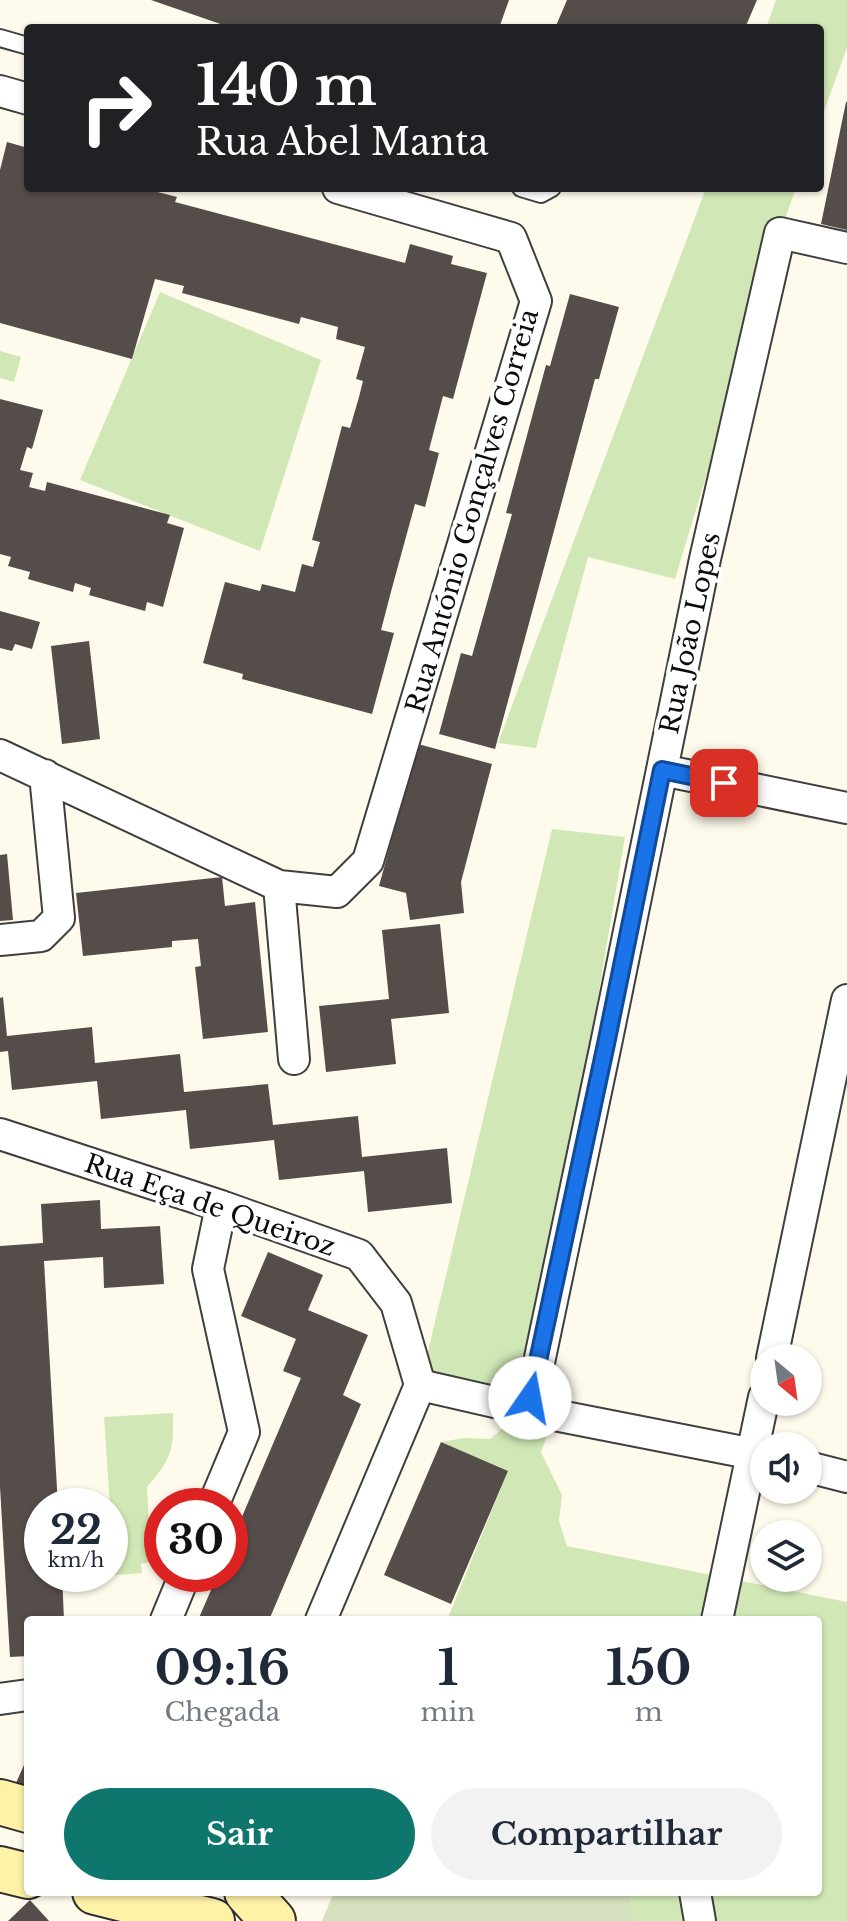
<!DOCTYPE html>
<html lang="pt">
<head>
<meta charset="utf-8">
<style>
  body { margin:0; font-family:"Libre Baskerville",serif; background:#f2f2f3; color:#1f2937; height:100vh; display:flex; flex-direction:column; font-size:30px; white-space:nowrap }
  * { box-sizing:border-box; margin:0 }
  p { font-size:26px; color:#747a83 }
  .icon { flex:none; width:44px; height:44px; fill:none; stroke:currentColor; stroke-width:2; stroke-linecap:round; stroke-linejoin:round }
  .map { position:relative; flex:1; overflow:hidden }
  .side { position:absolute; left:24px; top:1616px; width:798px; height:280px; display:flex; flex-direction:column; background:#fff; border-radius:8px; box-shadow:0 2px 6px #0004 }
  .side>* { flex:none }
  .guide { position:absolute; left:24px; top:24px; width:800px; height:168px; border-radius:8px; box-shadow:0 2px 6px #0004; background:#202124; color:#fff; overflow:hidden }
  .needle { width:52px; rotate:151deg }
  .buttons { position:absolute; left:750px; top:1344px; display:grid; gap:16px }
  .buttons a { display:grid; place-items:center; width:72px; height:72px; border-radius:50%; background:#fff; box-shadow:0 2px 6px #0004; font-size:40px }
  .speed { position:absolute; left:24px; top:1488px; display:flex; gap:16px; font-size:40px; font-weight:700; text-align:center }
  .speed>* { display:grid; place-content:center; width:104px; height:104px; border-radius:50%; background:#fff; box-shadow:0 2px 6px #0004; line-height:1 }
  .speed small { font-size:20px; font-weight:400 }
  .speed .limit { border:12px solid #d22; background:#fff; color:#111 }
  .pin { position:absolute; display:grid; place-items:center; width:68px; height:68px; color:#fff; margin:-34px; border-radius:16px; box-shadow:0 4px 12px #0006 }
  .me { position:absolute; width:88px; margin:-44px; rotate:12deg; stroke-linejoin:round; filter:drop-shadow(0 0 6px #0008) }
  .turn { display:flex; align-items:center; gap:28px; height:168px; padding:0 40px; font-size:36px }
  .turn .icon { width:104px; height:104px; stroke-width:2.5 }
  .turn b { display:block; font-size:56px; line-height:68px }
  .eta { display:flex; justify-content:space-evenly; align-items:center; height:136px; text-align:center }
  .eta b { font-size:48px; font-weight:700; line-height:56px }
  .button { display:flex; gap:16px; margin-top:auto; padding:16px 40px }
  .button a { flex:1; height:92px; border-radius:48px; background:#0f766e; color:#fff; font-size:32px; font-weight:700; line-height:92px; text-align:center }
  .button a+a { background:#f2f2f3; color:#1f2937 }
  .map>svg:first-child { display:block }
</style>
</head>
<body>
<div class="map">
<svg width="847" height="1921" viewBox="0 0 847 1921">
  <rect width="100%" height="100%" fill="#fffbec"/>
  <path fill="#d1e8b6" d="M776 0H847V48L820 122V28H766Z
    M706 188H796L780 233 675 579 588 557 536 748 498 743Z
    M160 292 321 360 260 551 80 480Z
    M0 351 21 357 14 382 0 378Z
    M552 829 625 837 530 1398 420 1385Z
    M513 1406 555 1415 541 1452 562 1495 559 1521 567 1546 847 1602V1921H635L629 1892H818V1620H447L508 1471 441 1442 464 1438 490 1439 508 1424Z
    M173 1413C174 1450 171 1460 147 1487L151 1562 141 1564 142 1573 103 1576 110 1574V1506L104 1417Z"/>
  <path fill="#d5e0be" d="M334 1892H629L635 1921H322Z"/>
  <path fill="#554d49" d="M151 0H509L499 28H232Z
    M567 0H757L745 28H555Z
    M846 102H847V230L821 224Z
    M7 142 28 148V188H142L177 197 175 202 405 263 410 244 453 256 451 264 487 273 453 399 443 396 429 450 439 453 425 507 415 504 392 588 381 630 394 633 372 714 242 679 243 674 203 663 225 582 260 591 262 584 295 592 302 564 313 567 320 542 312 540 342 426 350 428 359 397 363 381 356 379 365 347 336 339 338 327 301 317 299 324 182 293 184 286 155 279 132 359 0 323V170Z
    M570 294 619 307 599 379H595L495 749 439 734 461 653 472 656 512 514 506 513 546 365 550 366Z
    M0 399 43 410 32 449 27 447 20 470 33 473 29 487 45 491 47 482 170 515 167 523 184 528 163 607 147 602 145 611 89 595 91 588 75 583 73 592 28 579 30 572 8 566 11 557 0 554Z
    M0 611 40 622 32 649 15 644 12 651 0 648Z
    M89 641 100 739 62 744 51 646Z
    M418 744 492 764 461 882 464 913 410 920 406 893 379 886Z
    M7 854 13 920 0 921V855Z
    M222 877 225 906 255 902 268 1032 203 1039 195 967 201 966 198 939 172 941V947L83 956 76 893Z
    M440 924 449 1013 391 1019 396 1064 326 1072 319 1006 389 999 382 930Z
    M3 997 7 1036 92 1027 95 1063 180 1054 184 1092 268 1084 273 1125 358 1116 362 1157 447 1148 452 1203 368 1212 364 1171 279 1180 274 1140 190 1149 186 1110 101 1119 97 1081 12 1090 8 1051 0 1052V998Z
    M100 1200 101 1229 160 1226 164 1284 104 1288 103 1257 44 1261 58 1506H42V1574H62L64 1620H28V1656L10 1657 0 1487V1246L43 1243 41 1204Z
    M268 1252 323 1275 308 1310 368 1335 343 1395 361 1404 269 1620H198L218 1574H230V1545L301 1378 283 1371 296 1339 241 1316Z
    M441 1442 508 1471 451 1604 384 1575Z
    M28 1756V1788L16 1783Z
    M30 1900 49 1921H8Z"/>
  <g fill="none" stroke-linecap="round" stroke-linejoin="round">
    <g stroke="#3f3f3f" stroke-width="20">
      <path id="lane" d="M0 38 28 46
        M521 188 541 194 552 188"/>
    </g>
    <g stroke="#3f3f3f" stroke-width="34">
      <path id="street" d="M0 91 28 99
        M0 755 279 886 294 1059
        M662 770 847 808
        M279 886 337 892 368 861 536 301 511 238 338 188
        M0 940 41 936 59 918 45 775
        M0 1134 221 1206 359 1255 396 1303 420 1385 321 1620
        M772 1358 847 1000
        M420 1385 529 1410 764 1456
        M529 1410 606 1044 705 559 780 233 847 248
        M808 1467 847 1477
        M213 1506 244 1432 208 1269 221 1206
        M166 1620 185 1574
        M717 1620 764 1397
        M0 1699 28 1695
        M695 1892 700 1921"/>
    </g>
    <g stroke="#2e2e2e" stroke-width="48">
      <path id="secondary" d="M0 1802 28 1810
        M0 1869 28 1876
        M95 1892 212 1921
        M247 1892 273 1921"/>
    </g>
    <use href="#lane" stroke="#fff" stroke-width="16"/>
    <use href="#street" stroke="#fff" stroke-width="30"/>
    <use href="#secondary" stroke="#fef2a7" stroke-width="44"/>
  </g>
  <g fill="none" stroke-linecap="round" stroke-linejoin="round">
    <g stroke="#114b97" stroke-width="20">
      <path id="route" d="M530 1398 606 1044 662 770 724 783"/>
    </g>
    <use href="#route" stroke="#1a73e8" stroke-width="14"/>
  </g>
  <g text-anchor="middle" dominant-baseline="central" stroke-width="8" stroke-linejoin="round" paint-order="stroke">
    <g font-size="26" fill="#0c0c0c" stroke="#fff">
      <text transform="translate(472 511) rotate(-74)">Rua António Gonçalves Correia</text>
      <text transform="translate(690 633) rotate(-78)">Rua João Lopes</text>
      <text transform="translate(210 1205) rotate(19)">Rua Eça de Queiroz</text>
    </g>
  </g>
</svg>
<div class="buttons">
<a><svg class="needle" viewBox="-14 -14 28 28"><path d="M0-13l5 13h-10z" fill="#e53935"/><path d="M0 13l5-13h-10z" fill="#747a83"/></svg></a>
<a><svg class="icon" aria-label="sound" viewBox="0 0 24 24"><path d="M4 9h4l5-4v14l-5-4H4zM17 9q2 3 0 6"/></svg></a>
<a><svg class="icon" aria-label="layers" viewBox="0 0 24 24"><path d="M12 4l9 5-9 5-9-5zM3 14l9 5 9-5"/></svg></a>
</div>
<div class="speed"><div>22<small>km/h</small></div><div class="limit">30</div></div>
<div class="pin" style="left:724px;top:783px;background:#d93025"><svg class="icon" aria-label="arrive" viewBox="0 0 24 24"><path d="M6 21V4h12l-3 4 3 4H6"/></svg></div>
<svg class="me" style="left:530px;top:1398px" viewBox="-20 -20 40 40"><circle r="19" fill="#fff"/><path d="M0-13L10 11 0 6-10 11z" fill="#1a73e8"/></svg>
<div class="guide">
<div class="turn"><svg class="icon" aria-label="right" viewBox="0 0 24 24"><path d="M7 20v-9h11M14 6l5 5-5 5"/></svg><div><b>140 m</b>Rua Abel Manta</div></div>
</div>
<section class="side">
<div class="eta">
<div><b>09:16</b><p>Chegada</p></div>
<div><b>1</b><p>min</p></div>
<div><b>150</b><p>m</p></div>
</div>
<div class="button"><a>Sair</a><a>Compartilhar</a></div>
</section>
</div>
</body>
</html>
